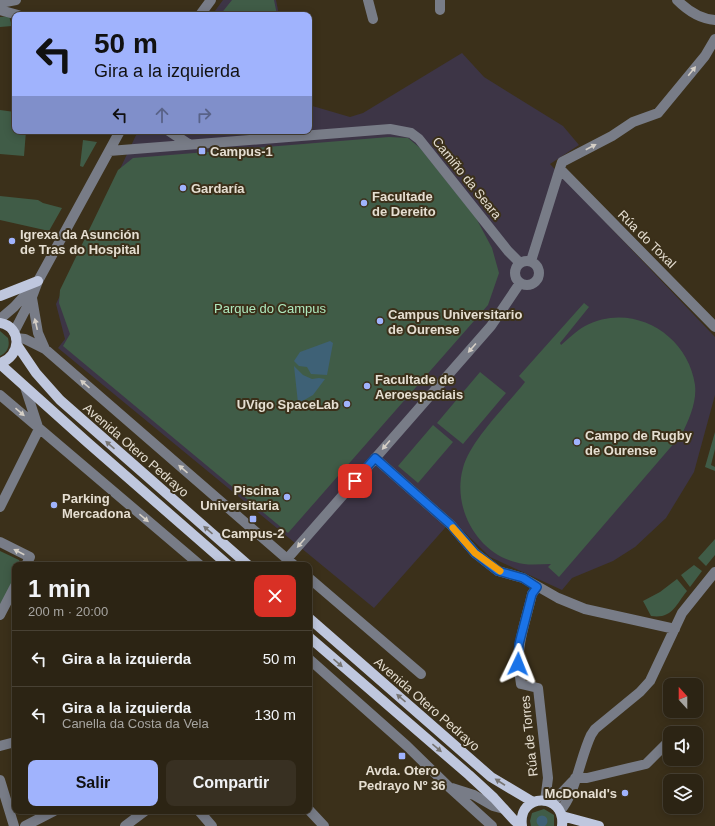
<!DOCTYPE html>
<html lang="es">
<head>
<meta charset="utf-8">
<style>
  body { margin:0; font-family:Arial,sans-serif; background:#383022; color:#f1f3f6; height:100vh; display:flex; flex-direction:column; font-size:15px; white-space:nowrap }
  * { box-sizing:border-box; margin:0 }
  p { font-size:13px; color:#a6a4a0 }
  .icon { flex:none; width:22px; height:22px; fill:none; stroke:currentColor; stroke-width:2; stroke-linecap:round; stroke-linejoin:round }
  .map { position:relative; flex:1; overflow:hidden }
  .drawer { position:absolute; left:12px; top:562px; width:300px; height:252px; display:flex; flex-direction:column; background:#2c2414; border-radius:8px; box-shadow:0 2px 10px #0003,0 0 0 1px #484134 }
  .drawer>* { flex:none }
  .hud { position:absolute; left:12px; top:12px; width:300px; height:122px; border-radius:8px; box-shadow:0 2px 10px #0003,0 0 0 1px #484134; background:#a0b3fd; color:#111; overflow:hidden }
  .needle { width:26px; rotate:339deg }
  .controls { position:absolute; left:663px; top:678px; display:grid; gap:8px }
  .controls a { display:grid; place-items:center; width:40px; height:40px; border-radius:8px; background:#2c2414; box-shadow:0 2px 10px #0003,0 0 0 1px #484134; font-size:20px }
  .pin { position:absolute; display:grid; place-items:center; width:34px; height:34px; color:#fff; margin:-17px; border-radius:8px; box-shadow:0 2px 6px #0006 }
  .me { position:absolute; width:44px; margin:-22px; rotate:2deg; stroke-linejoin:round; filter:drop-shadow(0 0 3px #0008) }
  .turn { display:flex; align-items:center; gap:14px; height:84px; padding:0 16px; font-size:18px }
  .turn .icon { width:52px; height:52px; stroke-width:2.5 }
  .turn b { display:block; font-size:28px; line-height:34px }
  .lanes { display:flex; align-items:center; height:38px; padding:0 16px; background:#0003; justify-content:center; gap:20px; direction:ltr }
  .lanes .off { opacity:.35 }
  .round { display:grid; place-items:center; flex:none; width:42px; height:42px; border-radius:8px; background:#383022 }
  .headline { display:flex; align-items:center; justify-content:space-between; height:68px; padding:0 16px }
  h1 { font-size:24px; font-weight:800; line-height:30px }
  .primary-button { display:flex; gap:8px; margin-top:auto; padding:8px 16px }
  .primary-button a { flex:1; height:46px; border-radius:8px; background:#a0b3fd; color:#111; font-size:16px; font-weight:800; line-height:46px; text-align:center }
  .primary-button a+a { background:#383022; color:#f1f3f6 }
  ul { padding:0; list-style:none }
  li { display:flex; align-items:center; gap:12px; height:56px; padding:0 16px; border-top:1px solid #484134 }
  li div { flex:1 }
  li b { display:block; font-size:15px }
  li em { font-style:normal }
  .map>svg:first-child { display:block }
</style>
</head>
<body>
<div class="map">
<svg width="715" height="826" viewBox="0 0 715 826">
  <rect width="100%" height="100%" fill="#3b301a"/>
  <path fill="#3d3546" d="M223 0H276L279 15H212Z
    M462 53 484 77 563 126 579 145 550 164 715 337V395L694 472 666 518 635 547 613 561 572 578 562 590 490 557 452 520 374 608 58 348 65 339 56 304 138 131H309V105L350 117 363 113Z"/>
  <path fill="#405c47" d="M232 0H274L277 15H220Z
    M9 16 12 26 0 27V17Z
    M0 110 15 112V131H26L24 156 0 154Z
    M389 137 408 138 420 148 476 218 492 248 499 273 488 305 288 533 63 346 70 334 59 303 60 290 118 170 133 158Z
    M83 140 97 142 83 167 80 166Z
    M0 196 38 200 43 203 62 208 49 231 0 220Z
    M584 303 589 307 560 343 561 345C568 339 576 331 585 326 632 301 688 334 695 385 697 402 689 419 682 434L559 577 548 567 551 564C539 564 527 566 515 562 476 552 452 506 463 468 470 441 507 405 525 382L519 376Z
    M0 331 8 338C10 346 8 352 0 356Z
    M480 372 506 393 463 444 437 423Z
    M433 425 453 442 418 483 398 466Z
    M715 432V449L711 465 715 467V471L705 467Z
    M715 539V555L706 566 698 558Z
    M0 551 19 560 21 565H15V577L0 606Z
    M694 565 702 571 690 587 681 575Z
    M677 579 687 591C675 606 672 619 651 616L643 601 660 592Z
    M544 809 554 815V826H531L530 821 532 813Z"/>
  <path fill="#3e6176" d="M330 341 333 343 327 375 311 374 307 367 299 366 294 361 300 352Z
    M294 366 303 375 312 379 319 378 325 379 313 395 299 403H298Z
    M536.5 821a5.5 5.5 0 1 1 11 0a5.5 5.5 0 1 1-11 0Z"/>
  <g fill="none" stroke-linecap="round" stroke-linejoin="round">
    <path stroke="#787c87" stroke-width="10" d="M368 0 373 19
      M440 0V10
      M677 0C688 11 700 19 715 20
      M0 3 16 0
      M0 10 18 15
      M200 15 211 0
      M169 131 190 145
      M109 151 390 129 411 133 419 139 508 251 520 263
      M560 169 715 327
      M515 273a12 12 0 1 1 24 0a12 12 0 1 1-24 0Z
      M531 261 562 162 612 136 633 122 658 113 705 56 715 39
      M32 298 38 333 45 349
      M0 319 14 307 35 284
      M14 332 32 297 38 281 120 131
      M16 338 25 339 45 349 294 565
      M25 387 38 427
      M0 395 200 565
      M375 458 451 525 475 553 498 571 523 578 558 598 585 609 675 629
      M0 507 39 429
      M0 542 30 557 26 565
      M287 559 491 326 520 283
      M309 578 421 674
      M537 587 532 594C524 629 514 647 521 684L538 688 548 778 545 801
      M0 615 15 586
      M309 659 407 746 449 787 492 826
      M0 746 15 742
      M575 778H587L646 764 670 740
      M0 780 14 826
      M452 788 474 795 493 806 504 809
      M552 803 573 781
      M309 810 324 826
      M199 811 212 826
      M560 811C576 793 580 758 591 735L595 729 640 692 650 681 682 613 715 572
      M25 826 54 811
      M125 826 145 811"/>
    <path stroke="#bfc7de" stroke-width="10" d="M0 296 38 281
      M0 323C23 327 21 357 0 363
      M17 345 36 373 60 400 248 565
      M0 364 87 442 228 565
      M309 618 491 777 533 802
      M309 637 469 775 494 798 514 820 521 826
      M562 816 599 826
      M522 826C517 792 566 792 562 826"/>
  </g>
  <defs><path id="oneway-solid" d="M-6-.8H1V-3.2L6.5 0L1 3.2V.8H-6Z"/></defs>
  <g fill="#d5cfc6">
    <use href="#oneway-solid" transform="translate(692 71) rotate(-51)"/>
    <use href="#oneway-solid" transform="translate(591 147) rotate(-28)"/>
    <use href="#oneway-solid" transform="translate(36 324) rotate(-103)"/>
    <use href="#oneway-solid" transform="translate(472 348) rotate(131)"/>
    <use href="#oneway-solid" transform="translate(85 384) rotate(-139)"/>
    <use href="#oneway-solid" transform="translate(20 412) rotate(41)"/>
    <use href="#oneway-solid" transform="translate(386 445) rotate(131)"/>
    <use href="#oneway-solid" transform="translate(183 469) rotate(-139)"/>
    <use href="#oneway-solid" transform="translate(144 518) rotate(40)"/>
    <use href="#oneway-solid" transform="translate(301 543) rotate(131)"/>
    <use href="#oneway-solid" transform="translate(19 552) rotate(-153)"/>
  </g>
  <g fill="#767472">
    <use href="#oneway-solid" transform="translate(110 445) rotate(-139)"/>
    <use href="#oneway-solid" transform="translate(208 530) rotate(-139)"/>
    <use href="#oneway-solid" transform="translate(338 663) rotate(41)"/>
    <use href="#oneway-solid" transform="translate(401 698) rotate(-139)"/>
    <use href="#oneway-solid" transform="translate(437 748) rotate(40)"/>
    <use href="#oneway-solid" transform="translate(500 782) rotate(-147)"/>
  </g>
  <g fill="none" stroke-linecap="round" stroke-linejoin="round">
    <g stroke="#114b97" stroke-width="10">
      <path id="route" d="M355 481 375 458 451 525 475 553 498 571 523 578 537 587 532 594 519 644 518 664"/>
    </g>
    <use href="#route" stroke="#1a73e8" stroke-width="7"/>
    <path stroke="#f59e0b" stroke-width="7" d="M453 528 475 553 500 571"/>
  </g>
  <g fill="#a0b3fd" stroke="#3b301a" stroke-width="1.5">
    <rect x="198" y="147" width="8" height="8" rx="2"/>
    <circle cx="183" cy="188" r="4"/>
    <circle cx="364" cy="203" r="4"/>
    <circle cx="12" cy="241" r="4"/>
    <circle cx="380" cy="321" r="4"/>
    <circle cx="367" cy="386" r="4"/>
    <circle cx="347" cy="404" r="4"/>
    <circle cx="577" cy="442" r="4"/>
    <circle cx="287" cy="497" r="4"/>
    <circle cx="54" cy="505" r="4"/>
    <rect x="249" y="515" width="8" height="8" rx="2"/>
    <rect x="398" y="752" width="8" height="8" rx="2"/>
    <circle cx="625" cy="793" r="4"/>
  </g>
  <g text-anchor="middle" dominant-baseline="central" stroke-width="4" stroke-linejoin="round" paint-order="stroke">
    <g font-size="13" font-weight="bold" fill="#e5ded1" stroke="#3b301a" text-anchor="start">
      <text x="210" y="151">Campus-1</text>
      <text x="191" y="188">Gardaría</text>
      <text x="372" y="196">Facultade<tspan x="372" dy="15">de Dereito</tspan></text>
      <text x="20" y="234">Igrexa da Asunción<tspan x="20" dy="15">de Tras do Hospital</tspan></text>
      <text x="388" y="314">Campus Universitario<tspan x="388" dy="15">de Ourense</tspan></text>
      <text x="375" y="379">Facultade de<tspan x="375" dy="15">Aeroespaciais</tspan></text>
      <text x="339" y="404" text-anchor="end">UVigo SpaceLab</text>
      <text x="585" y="435">Campo de Rugby<tspan x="585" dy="15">de Ourense</tspan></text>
      <text x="279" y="490" text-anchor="end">Piscina<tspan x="279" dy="15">Universitaria</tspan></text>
      <text x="62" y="498">Parking<tspan x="62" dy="15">Mercadona</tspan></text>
      <text x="253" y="533" text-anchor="middle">Campus-2</text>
      <text x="402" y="770" text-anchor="middle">Avda. Otero<tspan x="402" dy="15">Pedrayo Nº 36</tspan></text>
      <text x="617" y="793" text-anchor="end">McDonald's</text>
    </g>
    <g font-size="13" fill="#e5ded1" stroke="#3b301a">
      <text transform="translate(467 178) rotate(51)">Camiño da Seara</text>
      <text transform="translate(647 239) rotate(45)">Rúa do Toxal</text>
      <text transform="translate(136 450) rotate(41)">Avenida Otero Pedrayo</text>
      <text transform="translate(427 704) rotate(41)">Avenida Otero Pedrayo</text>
      <text transform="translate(529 736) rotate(-96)">Rúa de Torres</text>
    </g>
    <g font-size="13" fill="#aee8bd" stroke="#3b301a">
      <text x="270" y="308">Parque do Campus</text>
    </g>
  </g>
</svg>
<div class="controls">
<a><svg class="needle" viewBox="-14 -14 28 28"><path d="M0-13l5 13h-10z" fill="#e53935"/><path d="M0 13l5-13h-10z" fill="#a6a4a0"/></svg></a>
<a><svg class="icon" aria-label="sound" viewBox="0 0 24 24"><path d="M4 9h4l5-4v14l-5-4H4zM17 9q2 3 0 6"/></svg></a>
<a><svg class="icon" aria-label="layers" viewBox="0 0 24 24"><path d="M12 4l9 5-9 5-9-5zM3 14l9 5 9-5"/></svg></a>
</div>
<div class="pin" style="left:355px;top:481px;background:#d93025"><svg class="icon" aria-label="arrive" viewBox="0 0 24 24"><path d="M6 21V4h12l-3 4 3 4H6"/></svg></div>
<svg class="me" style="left:518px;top:664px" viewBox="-20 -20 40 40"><path d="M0-17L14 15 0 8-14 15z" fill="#1a73e8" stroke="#fff" stroke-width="4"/></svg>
<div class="hud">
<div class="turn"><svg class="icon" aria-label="left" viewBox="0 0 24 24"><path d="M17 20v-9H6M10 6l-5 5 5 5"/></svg><div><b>50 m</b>Gira a la izquierda</div></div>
<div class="lanes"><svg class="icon" aria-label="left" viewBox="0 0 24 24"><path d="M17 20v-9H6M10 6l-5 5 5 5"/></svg><svg class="icon off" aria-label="ahead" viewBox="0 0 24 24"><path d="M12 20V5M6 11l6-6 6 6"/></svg><svg class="icon off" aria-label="right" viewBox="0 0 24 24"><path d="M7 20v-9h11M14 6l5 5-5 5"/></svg></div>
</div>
<section class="drawer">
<div class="headline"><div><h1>1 min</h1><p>200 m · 20:00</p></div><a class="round" style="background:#d93025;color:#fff"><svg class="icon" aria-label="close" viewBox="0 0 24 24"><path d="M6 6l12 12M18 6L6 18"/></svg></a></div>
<ul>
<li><svg class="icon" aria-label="left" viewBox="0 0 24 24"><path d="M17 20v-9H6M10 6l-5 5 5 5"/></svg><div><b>Gira a la izquierda</b></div><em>50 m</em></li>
<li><svg class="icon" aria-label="left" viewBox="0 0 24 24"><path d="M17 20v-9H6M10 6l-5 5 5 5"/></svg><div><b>Gira a la izquierda</b><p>Canella da Costa da Vela</p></div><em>130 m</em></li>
</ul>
<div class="primary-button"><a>Salir</a><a>Compartir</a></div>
</section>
</div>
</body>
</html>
